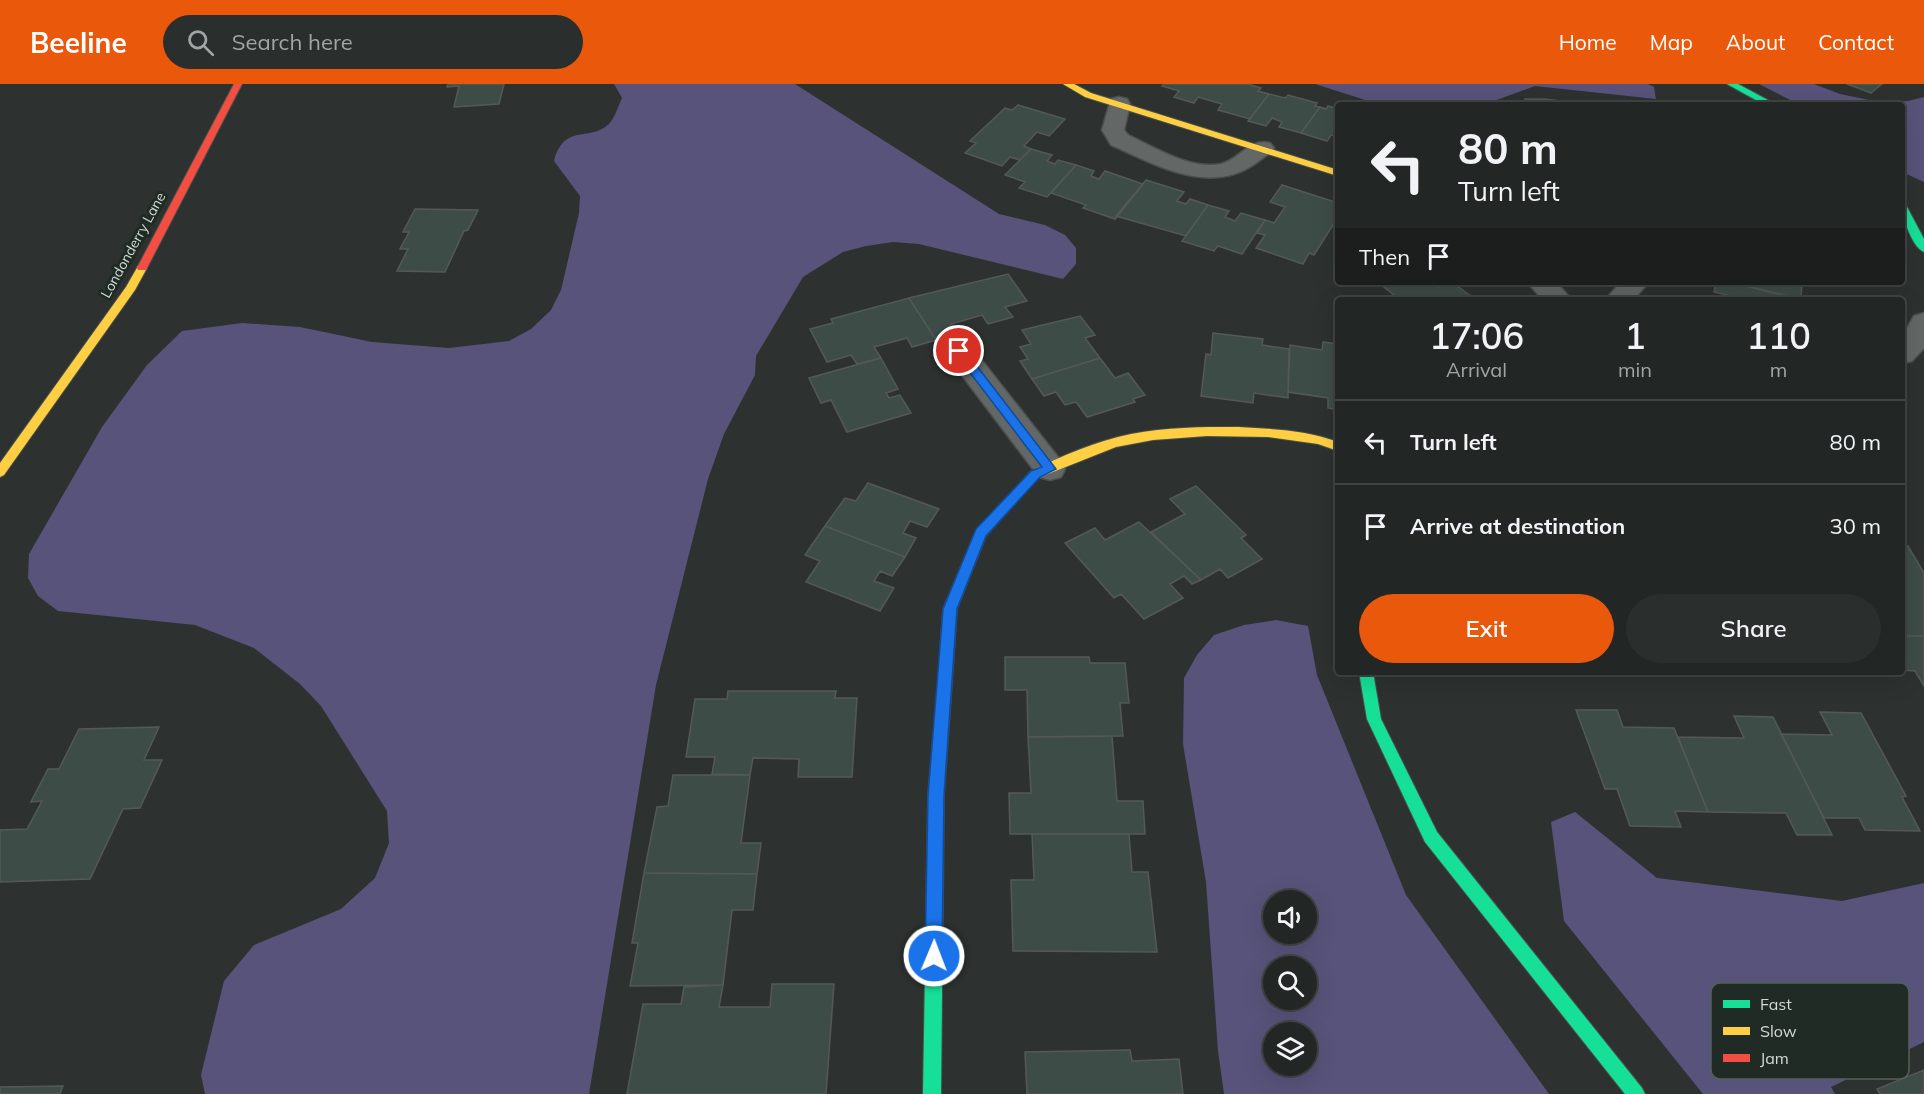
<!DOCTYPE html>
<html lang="en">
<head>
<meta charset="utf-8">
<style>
  body { margin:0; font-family:Mulish,sans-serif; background:#2a2e2c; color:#f1f3f6; height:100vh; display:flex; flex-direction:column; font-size:22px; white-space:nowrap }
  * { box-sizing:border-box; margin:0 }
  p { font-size:20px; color:#a2a5a6 }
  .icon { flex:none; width:33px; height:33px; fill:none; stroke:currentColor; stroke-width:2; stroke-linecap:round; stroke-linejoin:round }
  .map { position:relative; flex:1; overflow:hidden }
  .sheet { position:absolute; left:1335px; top:213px; width:570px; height:378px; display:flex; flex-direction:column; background:#222624; border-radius:6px; box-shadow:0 6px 24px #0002,0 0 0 2px #3f4341 }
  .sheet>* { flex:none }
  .banner { position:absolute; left:1335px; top:18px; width:570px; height:183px; border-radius:6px; box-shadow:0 6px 24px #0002,0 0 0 2px #3f4341; background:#222624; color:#f1f3f6; overflow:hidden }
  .buttons { position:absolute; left:1263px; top:806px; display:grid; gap:12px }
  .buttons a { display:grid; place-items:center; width:54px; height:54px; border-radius:50%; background:#222624; box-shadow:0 6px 24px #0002,0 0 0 2px #3f4341; font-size:30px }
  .pin { position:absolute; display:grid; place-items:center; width:51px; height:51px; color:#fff; margin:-26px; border:3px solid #fff; border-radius:50%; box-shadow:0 2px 6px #0007 }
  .me { position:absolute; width:66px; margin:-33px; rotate:1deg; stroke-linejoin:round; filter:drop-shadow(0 0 4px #0008) }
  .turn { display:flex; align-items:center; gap:21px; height:126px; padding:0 24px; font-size:27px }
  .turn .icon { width:78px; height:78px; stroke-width:2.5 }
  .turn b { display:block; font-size:42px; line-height:51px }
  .then { display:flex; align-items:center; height:57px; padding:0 24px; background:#0003; gap:12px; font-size:22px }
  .eta { display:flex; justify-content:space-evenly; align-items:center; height:102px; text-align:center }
  .eta b { font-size:36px; font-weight:600; line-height:42px }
  .button { display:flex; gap:12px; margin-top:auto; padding:12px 24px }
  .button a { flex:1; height:69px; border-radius:36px; background:#ea580c; color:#fff; font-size:24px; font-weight:600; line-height:69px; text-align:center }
  .button a+a { background:#2a2e2c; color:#f1f3f6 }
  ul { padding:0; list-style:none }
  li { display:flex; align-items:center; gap:18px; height:84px; padding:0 24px; border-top:2px solid #3f4341 }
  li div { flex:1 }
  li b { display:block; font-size:22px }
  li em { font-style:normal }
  header { display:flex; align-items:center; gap:36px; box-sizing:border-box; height:84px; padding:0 30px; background:#ea580c; color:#fff }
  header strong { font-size:28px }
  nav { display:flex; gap:33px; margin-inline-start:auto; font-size:21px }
  .search { width:420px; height:54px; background:#2a2e2c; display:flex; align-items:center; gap:15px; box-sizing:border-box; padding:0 21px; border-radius:33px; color:#a2a5a6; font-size:22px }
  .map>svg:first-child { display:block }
</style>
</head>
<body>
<header>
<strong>Beeline</strong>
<div class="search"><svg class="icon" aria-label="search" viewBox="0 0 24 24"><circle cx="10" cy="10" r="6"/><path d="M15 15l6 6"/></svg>Search here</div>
<nav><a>Home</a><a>Map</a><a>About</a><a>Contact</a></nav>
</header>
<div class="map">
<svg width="1924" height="1010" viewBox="0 0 1924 1010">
  <rect width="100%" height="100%" fill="#2d3230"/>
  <path fill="#57537a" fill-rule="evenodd" d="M614 0H795L999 130 1045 141 1065 151 1076 164V180L1063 195 919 160 893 158 866 162 843 168 803 193 756 272 755 291 724 350 708 395 656 601 589 1010H205L201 991 224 897 254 861 341 825 375 794 389 759 387 727 321 622 300 600 254 564 195 541 58 527 38 512 28 494 29 470 102 343 147 281 182 247 242 239 300 243 372 258 449 264 509 257 531 245 551 226 561 206 579 129 580 112 554 77C565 36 594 61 612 36 616 30 619 20 622 14Z
    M1315 0H1648L1654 3 1656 15 1535 2 1483 21H1381Z
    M1759 0H1814L1840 10 1879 18 1908 17 1924 13V98L1902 88V21H1800Z
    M1276 536 1308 542 1317 591 1406 811 1549 1010H1224L1218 967 1206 798 1183 660 1184 594 1197 571 1214 551 1244 541ZM1274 816H1306V849H1274ZM1274 882H1306V915H1274ZM1274 948H1306V981H1274Z
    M1575 728 1657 794 1842 817 1924 799V958L1831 1003 1835 1010H1703L1564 837 1551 738Z"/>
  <path fill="#3e4c47" stroke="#545957" stroke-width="1.5" d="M448 0H504L499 20 454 23 459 2 447 3Z
    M1164 0H1248L1261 4 1258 7 1269 10 1250 35 1218 26 1222 20 1198 13 1194 19 1174 13 1179 7 1162 2Z
    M1847 0H1882L1871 9Z
    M1269 10 1285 14 1288 11 1317 19 1315 22 1320 23 1301 49 1279 43 1282 38 1272 34 1266 42 1248 37Z
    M1525 15H1545L1591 21H1526Z
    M1018 21 1065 35 1049 52 1037 48 1024 62 1031 65 1020 76 1010 73 1002 82 965 69 976 59 970 57 1005 24 1012 26Z
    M1328 22 1338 25V53L1331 51 1327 57 1301 49 1320 23 1326 25Z
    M1031 65 1052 71 1047 77 1055 80 1058 76 1076 81 1047 113 1019 104 1025 98 1005 91Z
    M1076 81 1094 87 1091 92 1099 95 1105 87 1143 100 1115 135 1083 124 1086 121 1051 109Z
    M1146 96 1184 108 1177 117 1186 120 1190 115 1208 121 1186 152 1116 132Z
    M1282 101 1338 119 1335 126 1338 127V133L1314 171 1309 169 1303 180 1256 164 1265 151 1257 149 1265 136 1274 139 1285 123 1270 118Z
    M1208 121 1229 127 1225 133 1235 137 1241 129 1265 136 1242 170 1218 162 1214 167 1182 157Z
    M415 125 478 126 468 146 464 147 445 188 397 187 408 165H400L409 148H403Z
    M1008 190 1027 217 1005 223 1013 233 988 240 982 231 951 240 958 250 936 256 909 214Z
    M1382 198H1432L1439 203 1452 198 1476 216H1400L1379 199Z
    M1716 198H1730L1801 216H1731V212L1714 208Z
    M1730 198H1802L1801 215Z
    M909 214 936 256 912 263 907 254 874 263 881 274 857 280 851 271 827 278 810 245 833 239 831 235Z
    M1080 232 1095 251 1085 254 1100 274 1032 295 1020 277 1028 275 1020 263 1031 260 1022 246Z
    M1213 249 1263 255 1262 261 1289 265 1288 314 1254 309 1253 319 1201 312 1206 270 1211 271Z
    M1323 258 1338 260V326L1328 324V314L1288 308 1290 261 1322 266Z
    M881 274 898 305 886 309 889 314 900 311 911 329 847 348 831 316 821 319 809 294Z
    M1100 274 1115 294 1128 289 1145 311 1133 315 1135 318 1087 333 1076 318 1065 321 1056 308 1044 312 1032 295Z
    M868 399 939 425 927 443 910 437 903 449 916 454 905 473 825 442 845 414 856 417Z
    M1196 402 1246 451 1241 454 1262 475 1228 494 1220 485 1201 496 1151 448 1185 430 1170 415Z
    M1139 438 1201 496 1192 500 1184 492 1170 500 1183 514 1144 535 1121 510 1114 514 1065 459 1095 444 1105 456Z
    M825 442 905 473 892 492 880 487 874 497 894 504 880 527 806 498 820 477 805 471Z
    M1902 462H1908L1924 489V552H1902Z
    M1902 552H1924V602L1915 587 1902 586Z
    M1005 573H1089L1090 579H1125L1129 619H1120L1123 652 1028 653 1027 606H1005Z
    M728 607H836L835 614H857L852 693H798L799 675 753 674 750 691 712 690 715 673H686L695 615H727Z
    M1576 626H1617L1623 643 1674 644 1708 728 1675 727 1681 743 1630 742 1617 705H1605Z
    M1820 628 1861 629 1906 712 1902 713 1920 747 1865 746 1859 734H1824L1781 650 1832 651Z
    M1734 632 1773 633 1832 751H1797L1786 729 1708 728 1678 653 1744 654Z
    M159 643 144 676H162L140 724 123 725 90 795 0 798V746L27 745 42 717 31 718 48 685H59L79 645Z
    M1112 652 1117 717H1143L1145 750H1010L1009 709H1031L1028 653Z
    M673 691H750L741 759H761L757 790 644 789 657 723 668 722Z
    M1032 750H1129L1132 788H1148L1157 868 1013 867 1011 796H1034Z
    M644 789 757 790 753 826H732L723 901 630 902 638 859H632Z
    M772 900H834L826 1010H627L643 920H681L684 903 723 901 719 923H770Z
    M1130 966 1132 977 1179 975 1183 1010H1027L1025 968Z
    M1924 986V1010H1880L1877 1005Z
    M63 1002 60 1010H0V1003Z"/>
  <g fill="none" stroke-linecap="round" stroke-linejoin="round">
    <g stroke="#4b504d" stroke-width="3">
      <path id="street" d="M1119 13 1127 15 1130 20 1124 46 1128 51C1154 63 1190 86 1221 80 1240 75 1249 54 1270 59L1274 64C1269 71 1262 74 1256 79 1210 112 1156 81 1111 61L1102 46 1111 15Z
        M1527 198H1556L1572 216H1543Z
        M1621 198H1649L1633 216H1605Z
        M1924 229V264L1912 277 1902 279V253L1914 232Z
        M959 258 969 260 1061 377 1065 385 1061 393 1050 396 1039 393 949 274 945 267 949 260Z"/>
    </g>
    <g stroke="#4b504d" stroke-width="2">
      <path id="fast" d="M1727 0H1738L1777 21H1765Z
        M1902 120 1907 123 1924 155V168C1912 163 1902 133 1902 120Z
        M1359 588H1373L1381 635 1437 748 1642 1004 1645 1010H1625L1425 758 1367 635Z
        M945 592 950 594 952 598 944 711 941 1010H923L928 711 938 598 940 594Z"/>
    </g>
    <g stroke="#4b504d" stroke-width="2">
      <path id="slow" d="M1063 0H1074L1091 9 1338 86V92L1085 13Z
        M142 181 147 184 135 206 4 391 0 393V379L126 203 138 182Z
        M1238 343C1272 345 1306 346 1338 358V367L1318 360 1268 353 1207 352 1153 356 1116 363 1038 394H1030L1028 391 1030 388C1061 372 1096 357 1131 350 1166 343 1202 343 1238 343Z"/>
    </g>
    <g stroke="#4b504d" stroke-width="2">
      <path id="jam" d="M234 0H242L147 184 146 186H138L137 184Z
        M1034 386 1038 388 1040 391 1038 394 986 452 957 525 952 598 950 602 945 604 940 602 938 598 943 525 975 449 1030 388Z"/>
    </g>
    <use href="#street" fill="#636866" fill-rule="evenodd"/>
    <use href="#fast" fill="#16e098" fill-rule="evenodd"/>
    <use href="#slow" fill="#ffcf43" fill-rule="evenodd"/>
    <use href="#jam" fill="#f24e42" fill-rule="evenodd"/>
  </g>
  <path fill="#1a73e8" stroke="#114b97" stroke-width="1.5" d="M959 263 963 264 1056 385 1040 393 986 452 957 525 944 711 942 872 940 878 934 881 928 878 925 872 928 711 943 525 976 445 1031 387 1042 383 955 269V264Z"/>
  <g text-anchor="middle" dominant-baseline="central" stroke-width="6" stroke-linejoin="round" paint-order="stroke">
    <g font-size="14" fill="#d3dad7" stroke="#202b26">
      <text transform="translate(133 161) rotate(-61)">Londonderry Lane</text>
    </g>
  </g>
  <rect x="1711" y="899" width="198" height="96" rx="9" fill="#202b26" stroke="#56605b" stroke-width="1.5"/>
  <rect x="1723" y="916" width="27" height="8" fill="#16e098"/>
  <rect x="1723" y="943" width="27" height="8" fill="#ffcf43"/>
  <rect x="1723" y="970" width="27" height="8" fill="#f24e42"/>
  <g font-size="16" fill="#d3dad7">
    <text x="1760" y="926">Fast</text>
    <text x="1760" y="953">Slow</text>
    <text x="1760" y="980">Jam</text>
  </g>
</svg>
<div class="buttons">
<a><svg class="icon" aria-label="sound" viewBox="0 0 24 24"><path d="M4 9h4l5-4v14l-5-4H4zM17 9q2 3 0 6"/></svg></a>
<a><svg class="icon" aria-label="search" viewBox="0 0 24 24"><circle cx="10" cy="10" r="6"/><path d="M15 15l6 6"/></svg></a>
<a><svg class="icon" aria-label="layers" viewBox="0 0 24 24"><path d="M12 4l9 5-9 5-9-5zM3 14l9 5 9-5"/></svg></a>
</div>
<div class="pin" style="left:959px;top:267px;background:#d93025"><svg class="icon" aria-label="arrive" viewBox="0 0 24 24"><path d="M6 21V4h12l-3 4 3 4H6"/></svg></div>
<svg class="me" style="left:934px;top:872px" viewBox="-20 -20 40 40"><circle r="17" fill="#1a73e8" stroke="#fff" stroke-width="3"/><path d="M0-11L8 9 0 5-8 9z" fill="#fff"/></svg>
<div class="banner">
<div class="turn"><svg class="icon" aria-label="left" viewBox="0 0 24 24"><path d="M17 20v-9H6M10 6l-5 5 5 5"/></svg><div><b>80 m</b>Turn left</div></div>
<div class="then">Then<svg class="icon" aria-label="arrive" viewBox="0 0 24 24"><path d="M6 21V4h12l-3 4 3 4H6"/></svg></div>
</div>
<section class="sheet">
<div class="eta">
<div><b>17:06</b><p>Arrival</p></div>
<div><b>1</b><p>min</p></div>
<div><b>110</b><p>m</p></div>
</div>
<ul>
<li><svg class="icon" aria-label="left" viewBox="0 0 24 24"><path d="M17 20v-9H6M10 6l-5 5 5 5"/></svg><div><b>Turn left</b></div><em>80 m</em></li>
<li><svg class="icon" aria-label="arrive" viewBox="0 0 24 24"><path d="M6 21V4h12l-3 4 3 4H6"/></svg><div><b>Arrive at destination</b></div><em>30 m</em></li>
</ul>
<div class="button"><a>Exit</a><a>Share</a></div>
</section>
</div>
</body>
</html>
